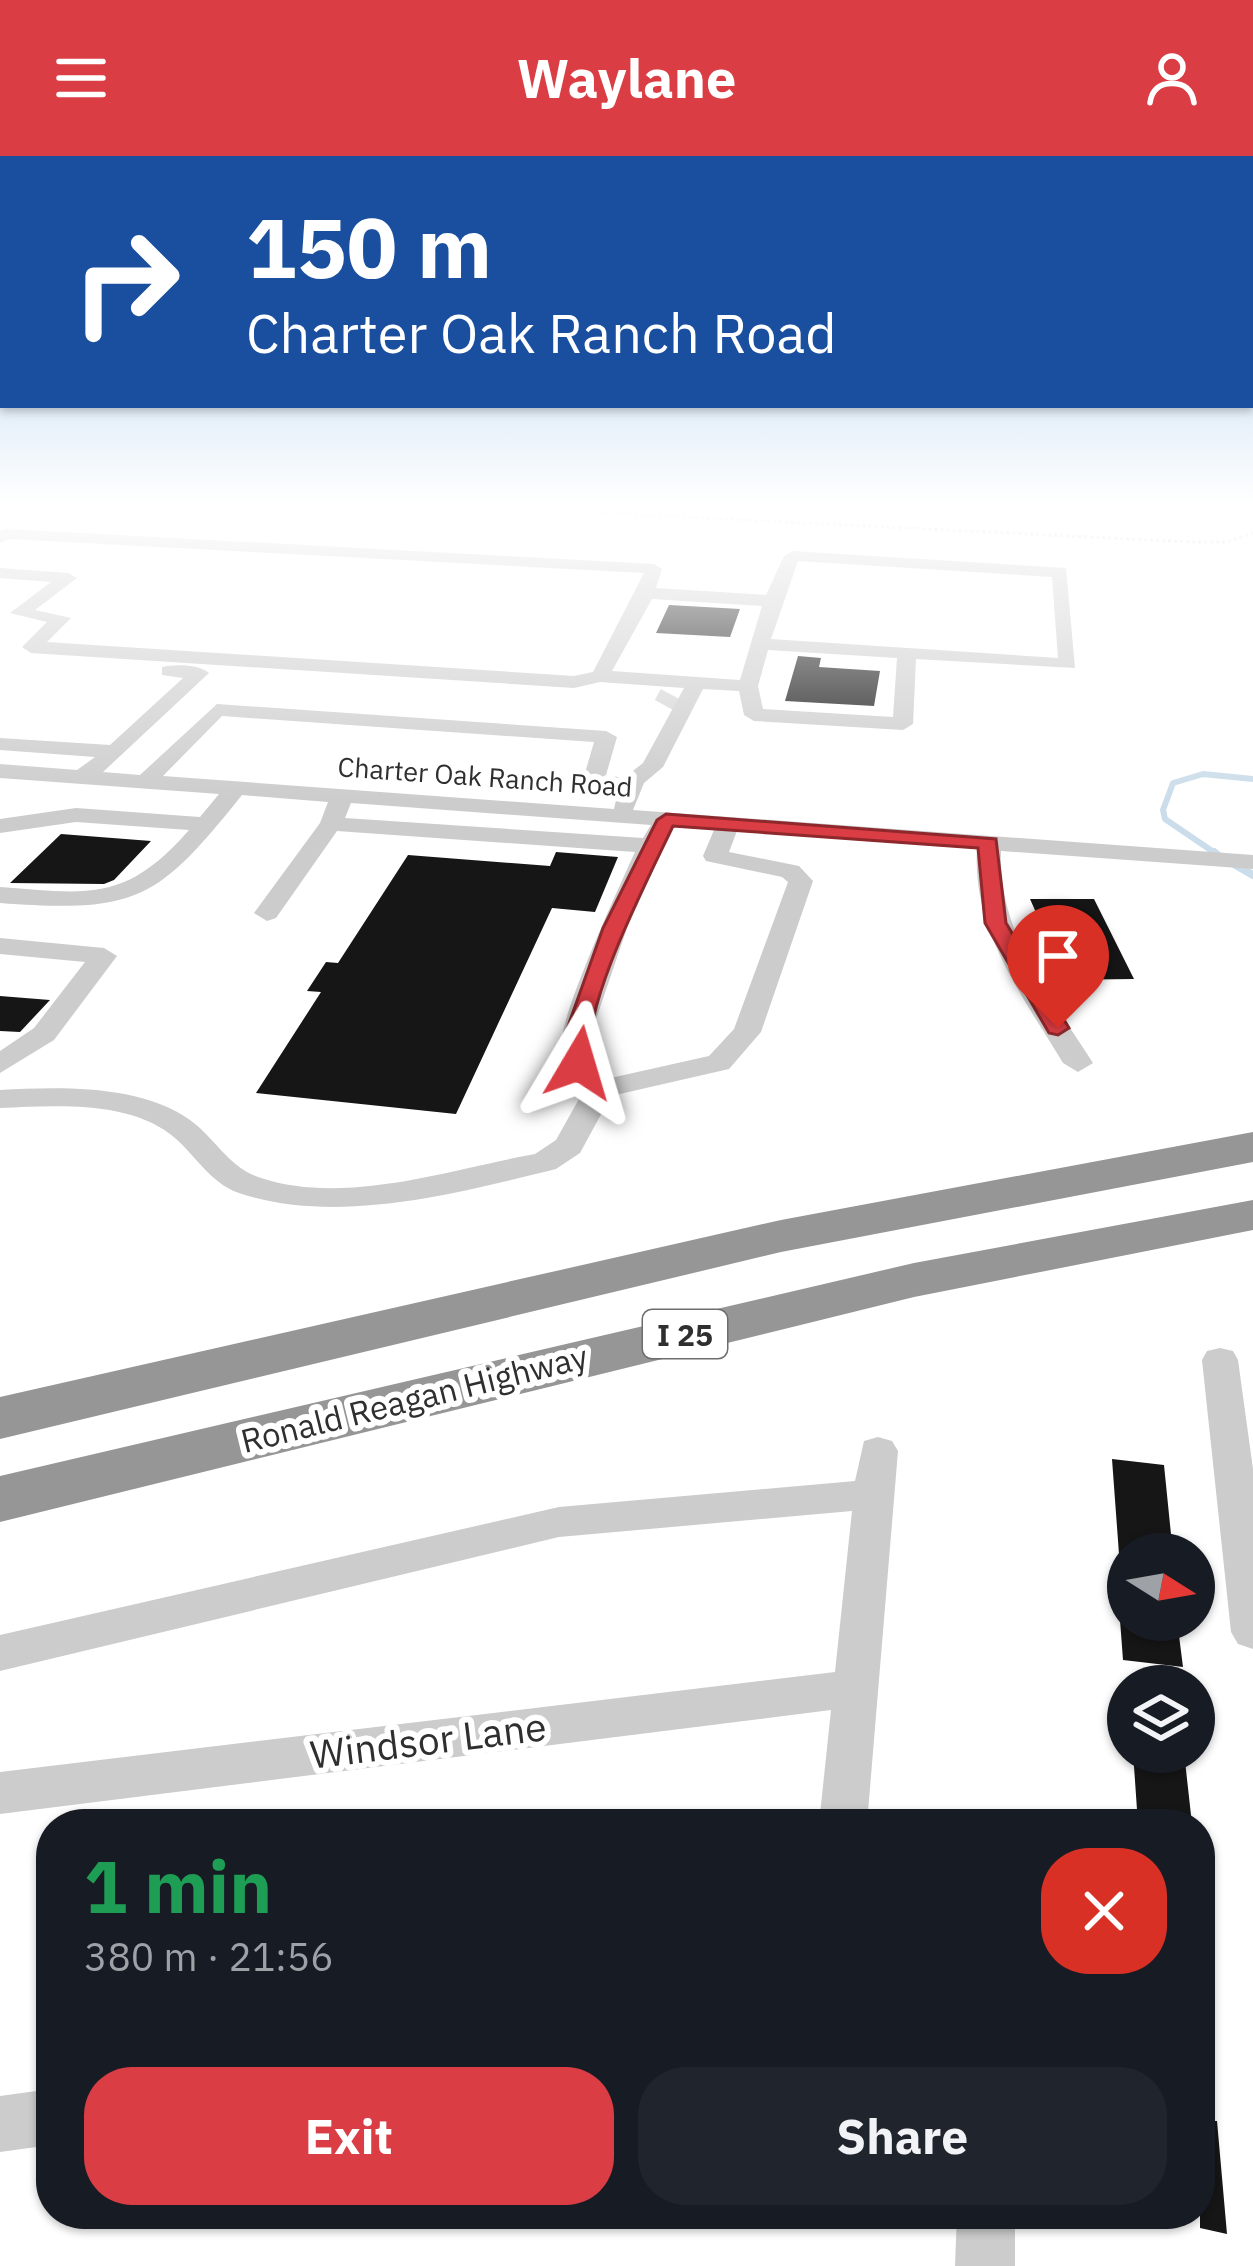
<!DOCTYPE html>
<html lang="en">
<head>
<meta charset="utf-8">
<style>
  body { margin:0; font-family:"IBM Plex Sans",sans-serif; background:#20242c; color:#f1f3f6; height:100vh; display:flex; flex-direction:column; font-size:45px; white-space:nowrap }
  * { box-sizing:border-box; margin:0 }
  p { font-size:39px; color:#9ea1a6 }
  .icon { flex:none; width:66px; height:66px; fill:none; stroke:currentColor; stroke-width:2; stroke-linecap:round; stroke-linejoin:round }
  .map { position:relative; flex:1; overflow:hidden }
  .drawer { position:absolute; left:36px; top:1653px; width:1179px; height:420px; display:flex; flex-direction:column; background:#171b24; border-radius:48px; box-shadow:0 3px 9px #0004 }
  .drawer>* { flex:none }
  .guide { position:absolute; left:0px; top:0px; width:1254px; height:252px; box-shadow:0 3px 9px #0004; background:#1a4fa0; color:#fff; overflow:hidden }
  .needle { width:78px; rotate:101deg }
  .controls { position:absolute; left:1107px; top:1377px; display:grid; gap:24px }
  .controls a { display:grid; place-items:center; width:108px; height:108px; border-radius:50%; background:#171b24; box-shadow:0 3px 9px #0004; font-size:60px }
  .pin { position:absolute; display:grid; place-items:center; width:102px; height:102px; color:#fff; margin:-123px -51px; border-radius:50% 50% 50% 0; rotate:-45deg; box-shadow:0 0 12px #0007 }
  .pin .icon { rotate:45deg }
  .me { position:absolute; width:132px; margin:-66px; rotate:7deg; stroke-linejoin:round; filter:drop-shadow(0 0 9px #0008) }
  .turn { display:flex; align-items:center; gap:42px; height:252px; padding:0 48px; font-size:54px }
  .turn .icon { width:156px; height:156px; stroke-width:2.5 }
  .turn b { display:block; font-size:84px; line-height:102px }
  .round { display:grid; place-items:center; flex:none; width:126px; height:126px; border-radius:48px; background:#20242c }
  .head { display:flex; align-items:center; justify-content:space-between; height:204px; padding:0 48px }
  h1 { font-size:72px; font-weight:700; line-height:90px; color:#1e9e55 }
  .action { display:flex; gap:24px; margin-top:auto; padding:24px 48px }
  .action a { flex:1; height:138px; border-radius:48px; background:#da3d44; color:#fff; font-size:48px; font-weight:700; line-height:138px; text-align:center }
  .action a+a { background:#20242c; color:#f1f3f6 }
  header { display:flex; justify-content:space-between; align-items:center; height:156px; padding:0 48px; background:#da3d44; color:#fff; font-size:54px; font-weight:700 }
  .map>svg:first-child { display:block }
</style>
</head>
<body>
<header><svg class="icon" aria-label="menu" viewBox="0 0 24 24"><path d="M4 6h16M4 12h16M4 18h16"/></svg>Waylane<svg class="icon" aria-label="person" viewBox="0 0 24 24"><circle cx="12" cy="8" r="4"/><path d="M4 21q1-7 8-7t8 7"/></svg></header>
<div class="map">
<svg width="1253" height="2110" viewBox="0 0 1253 2110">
  <rect width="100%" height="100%" fill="#fff"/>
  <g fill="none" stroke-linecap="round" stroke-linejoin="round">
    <path stroke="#cbddea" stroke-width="6" d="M1218 699 1165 663 1163 654 1173 627 1203 618 1253 623"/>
    <path stroke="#cbddea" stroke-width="8" d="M1214 696 1219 700
      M1234 708 1253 719"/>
  </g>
  <path fill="#161616" d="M669 449 740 453 730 481 656 477Z
    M798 500 821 502 819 511 880 515 874 550 785 545Z
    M61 678 151 685 114 724 104 728 10 727Z
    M556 696 618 701 595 756 552 752 456 958 256 937 321 836 307 835 326 806 338 807 408 699 550 710Z
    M1030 743H1094L1134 823 1053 824 1026 761H1038Z
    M0 840 50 844 20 876 0 875Z
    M1112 1303 1164 1309 1173 1398H1119Z
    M1120 1464H1177L1183 1511 1123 1504Z
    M1133 1596H1184L1192 1668H1138Z
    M1200 1965H1217L1227 2078 1200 2072Z"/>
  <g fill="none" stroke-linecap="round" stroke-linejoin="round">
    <path stroke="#d5d5d5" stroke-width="21" stroke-dasharray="21 10" stroke-linecap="butt" d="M664 549 670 538"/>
    <path stroke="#ccc" stroke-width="3" stroke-dasharray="3 3" stroke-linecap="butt" d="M461 350 1192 386H1226L1253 377"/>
    <path fill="#ccc" fill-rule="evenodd" d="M7 373 654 408 662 413 656 432 766 439 784 400 792 395 1066 412 1075 512 916 503 913 568 903 574 754 565 744 559 739 535 703 533 663 611 644 627 633 654 1253 699V713L1001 695C997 776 1051 841 1093 907L1078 916 1063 907C1023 840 972 775 977 693L737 675 729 696 799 710 813 725 761 876 729 913 611 940 580 997 556 1013C459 1037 337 1070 239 1037 209 1027 194 996 170 978 125 944 53 950 0 952V934C59 931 139 928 190 964 214 981 230 1013 261 1022 346 1050 451 1013 535 998L556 984 584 934C575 921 563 909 561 893 557 865 620 729 635 696L337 675 276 762 267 765 254 757 320 667 328 646 242 639C157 745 137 757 0 747V731C90 738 126 746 189 674L76 666 0 677V663L76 652 200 661 219 638 0 622V608L77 614 95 601 0 594V582L110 589 183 522 162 519V511C175 508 199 508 209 517L103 616 140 619 217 548 606 575 617 581 606 619 624 622 643 607 684 532 600 526 574 532 31 497 22 491 47 466 10 457 51 426 0 422V412L68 417 77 422 35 454 71 462 47 486 574 520 593 516 644 417 10 383 0 387V375ZM798 405 1052 421 1058 502 771 483ZM652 443 762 450 740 524 612 515ZM768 494 897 502 893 561 763 553 758 530ZM222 560 594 586 583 624 618 635 614 653 163 620ZM351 647 651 669 643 682 345 662ZM673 671 714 674 703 700 706 705 782 721 788 726 734 873 709 900 606 923 593 906 588 887 627 772Z
      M0 782 104 792 117 800 54 884 0 917V895L34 872 85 806 0 798Z
      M1220 1192 1233 1195 1238 1204 1253 1313V1493L1238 1488 1231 1476 1202 1204 1207 1195Z
      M878 1281 892 1285 898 1295 867 1668H819L831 1554 0 1658V1616L835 1516 852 1355 559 1381 0 1515V1479L559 1351 855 1325 864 1285Z
      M51 1933V1989L0 1996V1940Z
      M957 2058H1015V2110H955Z"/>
    <path fill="#969696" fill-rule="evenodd" d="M1253 976V1006L781 1096 0 1283V1241L781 1064Z
      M1253 1044V1074L914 1141 0 1366V1320L914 1107Z"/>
  </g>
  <linearGradient id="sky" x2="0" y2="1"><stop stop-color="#9cc4e9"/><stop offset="0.54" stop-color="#fff"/><stop offset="1" stop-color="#fff" stop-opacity="0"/></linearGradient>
  <rect width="1253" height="646" fill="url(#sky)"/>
  <path fill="#da3d44" stroke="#8e282c" stroke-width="3" d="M666 658 996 683 1006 767 1069 872 1058 879 1049 877 985 767 978 692 673 670C649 721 578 856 591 907L579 914 570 912 562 887 603 772 657 664Z"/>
  <g text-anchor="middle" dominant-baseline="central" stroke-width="12" stroke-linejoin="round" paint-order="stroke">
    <g font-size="27" fill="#2f2f2f" stroke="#fff">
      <text transform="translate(485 620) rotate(4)">Charter Oak Ranch Road</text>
    </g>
    <rect fill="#fff" stroke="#6d6d6d" stroke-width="3" x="643" y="1154" width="84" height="48" rx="9"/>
    <g font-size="30" font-weight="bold" fill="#2f2f2f">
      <text x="685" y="1178">I 25</text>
    </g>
    <g font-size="33" fill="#2f2f2f" stroke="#fff">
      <text transform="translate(414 1242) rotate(-14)">Ronald Reagan Highway</text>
    </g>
    <g font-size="39" fill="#2f2f2f" stroke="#fff">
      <text transform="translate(428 1584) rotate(-7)">Windsor Lane</text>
    </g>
  </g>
</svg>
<div class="controls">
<a><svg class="needle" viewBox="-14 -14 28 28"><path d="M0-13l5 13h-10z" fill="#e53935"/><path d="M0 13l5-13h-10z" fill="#9ea1a6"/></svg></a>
<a><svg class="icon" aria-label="layers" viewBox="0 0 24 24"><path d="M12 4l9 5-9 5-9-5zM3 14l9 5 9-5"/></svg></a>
</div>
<div class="pin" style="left:1058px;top:872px;background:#d93025"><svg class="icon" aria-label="arrive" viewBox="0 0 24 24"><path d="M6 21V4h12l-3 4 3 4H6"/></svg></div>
<svg class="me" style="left:579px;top:907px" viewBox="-20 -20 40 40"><path d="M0-17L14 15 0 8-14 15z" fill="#da3d44" stroke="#fff" stroke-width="4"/></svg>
<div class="guide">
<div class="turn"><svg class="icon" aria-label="right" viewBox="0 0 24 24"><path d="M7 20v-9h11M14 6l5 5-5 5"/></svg><div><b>150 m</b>Charter Oak Ranch Road</div></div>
</div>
<section class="drawer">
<div class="head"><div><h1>1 min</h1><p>380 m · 21:56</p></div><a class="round" style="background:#d93025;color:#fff"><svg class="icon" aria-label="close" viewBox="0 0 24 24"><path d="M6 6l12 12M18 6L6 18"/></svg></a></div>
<div class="action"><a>Exit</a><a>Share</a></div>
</section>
</div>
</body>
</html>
